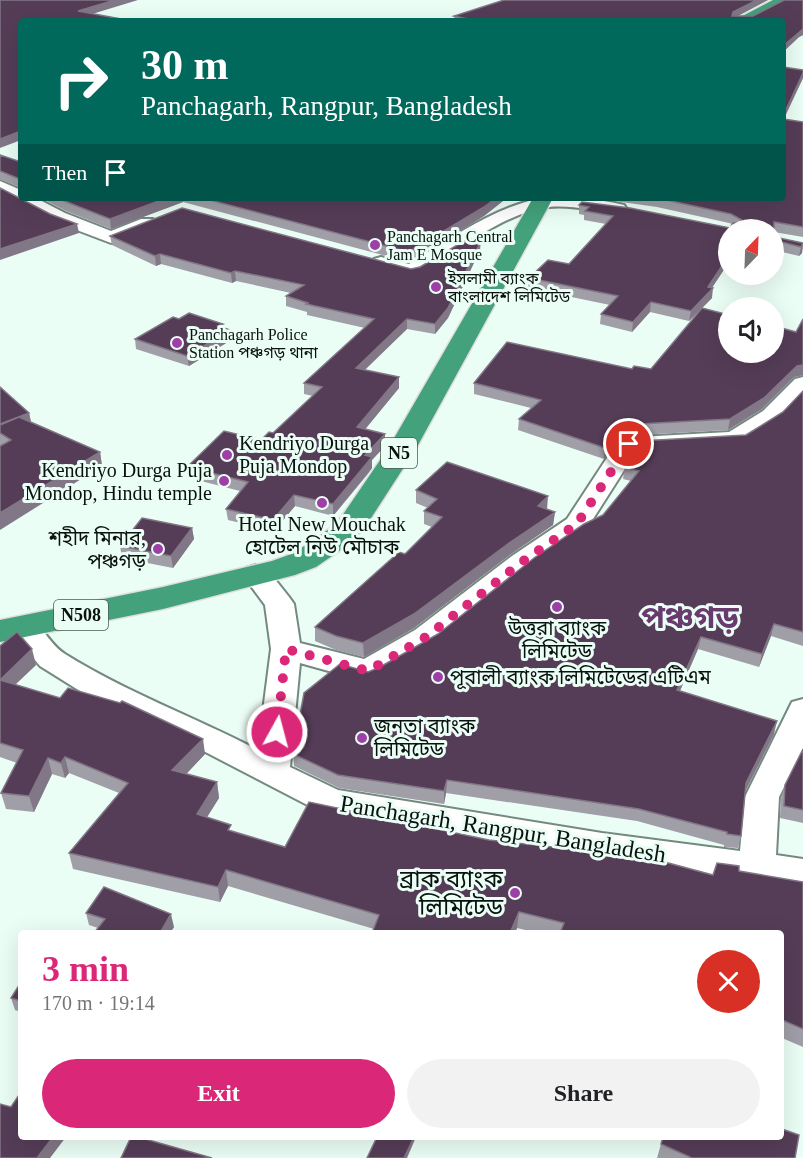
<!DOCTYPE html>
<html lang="en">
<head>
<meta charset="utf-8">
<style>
  body { margin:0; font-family:"Times New Roman","Noto Sans Bengali",serif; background:#f2f2f2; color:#202124; height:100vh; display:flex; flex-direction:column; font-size:22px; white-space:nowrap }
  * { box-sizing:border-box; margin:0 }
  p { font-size:20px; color:#757577 }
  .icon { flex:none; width:33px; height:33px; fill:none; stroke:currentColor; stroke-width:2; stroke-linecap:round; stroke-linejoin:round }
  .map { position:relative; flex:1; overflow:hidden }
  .panel { position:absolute; left:18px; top:930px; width:766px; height:210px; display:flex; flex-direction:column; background:#fff; border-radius:6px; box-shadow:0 6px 24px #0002 }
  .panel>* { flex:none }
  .top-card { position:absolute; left:18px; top:18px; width:768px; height:183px; border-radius:6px; box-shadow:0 6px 24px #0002; background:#00695c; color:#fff; overflow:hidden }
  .needle { width:39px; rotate:23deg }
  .tools { position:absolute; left:718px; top:219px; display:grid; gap:12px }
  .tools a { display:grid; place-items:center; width:66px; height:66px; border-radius:50%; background:#fff; box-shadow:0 6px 24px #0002; font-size:30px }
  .pin { position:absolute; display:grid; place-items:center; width:51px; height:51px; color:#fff; margin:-26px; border:3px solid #fff; border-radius:50%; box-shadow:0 2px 6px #0007 }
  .me { position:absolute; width:66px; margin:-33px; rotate:7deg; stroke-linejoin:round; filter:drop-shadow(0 0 4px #0008) }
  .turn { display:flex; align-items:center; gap:21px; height:126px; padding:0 24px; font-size:27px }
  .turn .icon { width:78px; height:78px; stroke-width:2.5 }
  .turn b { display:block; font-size:42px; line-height:51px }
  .then { display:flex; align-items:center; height:57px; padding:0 24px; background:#0003; gap:12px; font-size:22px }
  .round { display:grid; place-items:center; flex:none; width:63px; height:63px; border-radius:32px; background:#f2f2f2 }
  .summary { display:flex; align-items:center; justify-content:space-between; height:102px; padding:0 24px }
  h1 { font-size:36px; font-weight:600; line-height:45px; color:#db2777 }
  .primary-button { display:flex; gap:12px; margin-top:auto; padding:12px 24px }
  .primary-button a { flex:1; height:69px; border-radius:36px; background:#db2777; color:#fff; font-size:24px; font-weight:600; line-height:69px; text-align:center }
  .primary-button a+a { background:#f2f2f2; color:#202124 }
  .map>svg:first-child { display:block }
</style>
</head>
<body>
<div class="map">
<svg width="803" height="1158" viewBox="0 0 803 1158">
  <rect width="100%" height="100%" fill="#ebfef5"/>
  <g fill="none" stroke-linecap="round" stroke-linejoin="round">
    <g stroke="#74897f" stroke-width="4">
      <path id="minor" d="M0 181 21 190V198H36L65 213 111 231 141 219H153L156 223 153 227 111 243 53 221 0 193Z
        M542 198C570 198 597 198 624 205L627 209 624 213 618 214C596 211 572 205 549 207 505 212 456 252 419 275L412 277 374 267 371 263 374 259 381 257 409 264C451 239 493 207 542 198Z
        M803 377V397L779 421 744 444 637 450 586 530 532 568 437 644 379 678 368 682 300 663 290 767 338 790 602 833 740 851 745 797 792 702 803 699V749L779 797 776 855 803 859V889L602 861 319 811 190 744 96 701 40 666 7 627 11 620C41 612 44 641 65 654 126 692 194 717 258 750L271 649 265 605 242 574 246 568 256 565 266 568 289 597 294 604 300 643 364 659 415 630 512 556 567 519 620 438 729 432 763 411 795 379Z"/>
    </g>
    <g stroke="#dddedd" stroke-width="3">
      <path id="highway" d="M773 0H790L751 21H733Z
        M533 198H553L417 447 364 529 351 543 316 567 295 575 163 609 0 642V620L163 587 272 561 294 553 329 529 342 516 389 447Z"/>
    </g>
    <use href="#minor" fill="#fff" fill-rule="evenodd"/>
    <use href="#highway" fill="#43a17c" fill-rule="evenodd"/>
  </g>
  <path fill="#a09ea6" d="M504 0H768L738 16H753L784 0H803V35L799 37 783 52V21H454V16Z
    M783 67 803 78 784 119 803 122V237L774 232V237L803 243 802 253 799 256 774 250V230H729V262L712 287V298L702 308 796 332 803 319V375L794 377 762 409 728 430 620 436 604 459 518 430 519 419 531 408 474 394V383L632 369H651L700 310 689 321 650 312 632 332 600 324 601 314 610 305 528 288 529 278 569 264 606 224 584 220V215L579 214V205L730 228 732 224 729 223 657 207 593 198H783Z
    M0 155 21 162V188L0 179Z
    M41 198H503V201L484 216 409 262 183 202 111 229 66 211Z
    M110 236 411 269 480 250 448 318 435 334 407 329 365 370 399 377V388L365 429 385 446 372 460V468L368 474 333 516 295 506 274 531 228 520 226 509 240 491 189 478 187 467 261 440 273 433 313 396 304 394V383L365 328 307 315V312L286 306V296L291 293 236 281 232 283 161 264 156 266 112 245Z
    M179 319 223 328 231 340 189 366 136 349 135 339Z
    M0 387 29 413 31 422 100 452 102 466 0 445Z
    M803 391V646L771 636 759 667 698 649 680 691 774 734 745 791 741 836 738 848 724 847V845L637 821 446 793 444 804 339 788 294 766 293 754 368 672 380 667 438 634 603 515 631 481 623 479 625 467 630 461 631 455 746 435 783 412Z
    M416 490 546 509 555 512 553 525 511 554 414 628 364 657 336 650 315 641V627L405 554 432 527 424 524V511L428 508 416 503Z
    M192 528 194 539 173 568 122 558 120 546Z
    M0 646 36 665 15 685 205 754 186 774 217 782 219 798 207 817 232 831 285 847 489 840 713 875 739 871 803 882V1047L782 1038V933H538L517 928 515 933H372L374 929 228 886 220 902 73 869 69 853 119 793 69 773 65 778 52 774 34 812 6 809 1 793 17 763 0 757Z
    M803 749V823L780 818 781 798 785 785Z
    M86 913 174 927 170 933H94L98 928 89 925Z
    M21 982V1012L15 1010 11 998Z
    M663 1137 795 1158H657Z"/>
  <path fill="#827786" d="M115 0H138L79 18 78 11Z
    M757 0H768L732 19 733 12Z
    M803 29V35L799 37 783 52V46Z
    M803 73V78L783 120V116Z
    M21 131V140L0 148V139Z
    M167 198H182L183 202 111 229 110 219Z
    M496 198H503V201L484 216 409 262V252Z
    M77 224 79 233 0 260V249Z
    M481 241 480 250 448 318 435 334V324Z
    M803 245 802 253 799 256 801 247Z
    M160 254 161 264 156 266 155 256Z
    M729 255V262L710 291 713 288 712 298 689 321 691 311Z
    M235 271 236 281 232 283 231 273Z
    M651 302 650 312 632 332 633 322Z
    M407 319V329L356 378V368Z
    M230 330 231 340 189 366 187 356Z
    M803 365V375L794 377 762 409 728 430 730 419 797 366Z
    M399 377V388L358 438 357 427Z
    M29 413 31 422 0 433V424Z
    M621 425 620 436 604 459 605 448Z
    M385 434V446L372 460V468L333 516V504L365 455Z
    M100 452 102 466 0 530V513Z
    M294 495 295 506 274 531 273 520Z
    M548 496 547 509 538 506Z
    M555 512 553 525 511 554 414 628 364 657 363 643Z
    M192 528 194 539 173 568 171 556Z
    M774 624 771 636 759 667 762 654Z
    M701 637 698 649 675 702 677 690Z
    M32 649 36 665 4 695 0 680Z
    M777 721 774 734 743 796 746 783Z
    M203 739 205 754 175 786 172 770Z
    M65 757 69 773 65 778 61 763Z
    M48 758 52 774 34 812 29 796Z
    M447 780 446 793 444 804V791Z
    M217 782 219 798 199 830 197 814Z
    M226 870 228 886 220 902 218 887Z
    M519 912 517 928 515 933H510Z
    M171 914 174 927 170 933H160Z
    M53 1137H66L50 1158H37Z
    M414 1137H416L407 1158H404Z"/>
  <path fill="#553d57" stroke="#827786" stroke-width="1.5" d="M0 0H115L78 11 132 21H21V131L0 139Z
    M504 0H757L733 12 732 16H753L784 0H803V29L783 46V21H477L454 16Z
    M783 67 803 70V73L783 116Z
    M783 119 803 122V227L774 222V237L803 243 801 247 774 240V230H729V255L708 287 713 288 691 311 651 302 633 322 601 314 618 296 529 278 548 260 569 264 613 216 585 211 589 207 579 205 582 202 630 208 730 228 733 223H740L742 220 731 214 657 198H783Z
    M0 155 21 162V184L20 179 0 171Z
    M0 188 50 214 77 224 0 249Z
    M57 198H167L110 219Z
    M202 198H496L484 207 409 252Z
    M182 208 411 269 420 267 469 238 481 241 448 308 435 324 407 319 356 368 399 377 357 427 385 434 365 455 372 457 333 504 294 495 273 520 226 509 248 482 187 467 224 431 261 440 269 432 273 433 322 387 304 383 374 319 306 304 308 303 286 296 304 285 235 271 231 273 160 254 155 256 110 236Z
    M702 308 729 315V352H774V326L796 332 803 319V365L797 366 764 398 730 419 621 425 605 448 519 419 541 400 474 383 507 342 632 369 634 366 651 369Z
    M189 313 223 324 218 326 230 330 187 356 135 339 173 317 179 319Z
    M0 387 29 413 0 424Z
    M803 391V632L774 624 762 654 701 637 677 690 777 721 746 783 741 836 727 834V832L639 809 447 780 444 791 338 775 293 754 304 693 340 664 368 672 380 667 438 634 534 558 584 524 603 515 639 471 625 467 634 456 631 455 640 441 746 435 783 412Z
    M19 417 100 452 0 513V446L11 440 0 433V425Z
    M447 462 548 496 538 506 555 512 512 541 414 614 363 643 336 636 315 627 399 552 405 554 442 517 424 511 437 499 416 490Z
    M142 518 192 528 171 556 120 546Z
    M17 632 32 649 0 680V646Z
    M0 680 60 698 68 688 120 703 122 701 203 739 172 770 217 782 197 814 231 825 228 830 285 847 309 802 489 840 580 850 582 844 620 850 713 875 717 863 739 866V871L803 882V1029L782 1020V933H560L564 923 519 912 510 933H372L379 915 226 870 218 887 69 853 128 783 65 757 61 763 48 758 29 796 1 793 23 750 0 743Z
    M803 749V810L784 806 785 785Z
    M104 887 171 914 160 933H94L105 919 86 913Z
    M21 982V1001L11 998Z
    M21 1092V1137H53L37 1158H0V1104L11 1107Z
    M782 1129 799 1135 795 1158H692L661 1144 663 1137H782Z
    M131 1137H138L212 1158H121Z
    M377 1137H414L404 1158H367Z"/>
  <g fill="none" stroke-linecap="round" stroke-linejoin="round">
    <path stroke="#db2777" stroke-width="10" stroke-dasharray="0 18" d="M277 732 286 649 368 671 426 637 522 562 577 524 629 444"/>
  </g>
  <g fill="#9e3fa7" stroke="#ebfef5" stroke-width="2">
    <circle cx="375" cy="245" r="6"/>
    <circle cx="436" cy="287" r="6"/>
    <circle cx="177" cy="343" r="6"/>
    <circle cx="227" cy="455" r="6"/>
    <circle cx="224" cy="481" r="6"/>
    <circle cx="322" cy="503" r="6"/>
    <circle cx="158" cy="549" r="6"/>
    <circle cx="557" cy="607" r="6"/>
    <circle cx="438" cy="677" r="6"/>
    <circle cx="362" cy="738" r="6"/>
    <circle cx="515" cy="893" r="6"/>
  </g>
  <g text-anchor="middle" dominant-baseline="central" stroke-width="6" stroke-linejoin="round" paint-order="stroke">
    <g font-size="16" fill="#0a120f" stroke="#ebfef5" text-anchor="start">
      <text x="387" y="236">Panchagarh Central<tspan x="387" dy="18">Jam E Mosque</tspan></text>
      <text x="448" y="278">ইসলামী ব্যাংক<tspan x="448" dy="18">বাংলাদেশ লিমিটেড</tspan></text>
      <text x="189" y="334">Panchagarh Police<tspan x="189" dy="18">Station পঞ্চগড় থানা</tspan></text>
    </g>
    <g fill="#ebfef5" stroke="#4e5954" stroke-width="1.5">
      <rect x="381" y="438" width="36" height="30" rx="4.5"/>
      <rect x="54" y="600" width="54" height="30" rx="4.5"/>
    </g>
    <g font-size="18" font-weight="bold" fill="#0a120f">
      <text x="399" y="453">N5</text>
      <text x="81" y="615">N508</text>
    </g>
    <g font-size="20" fill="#0a120f" stroke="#ebfef5" text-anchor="start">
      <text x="239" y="443">Kendriyo Durga<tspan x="239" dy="23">Puja Mondop</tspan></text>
      <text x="212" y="470" text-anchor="end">Kendriyo Durga Puja<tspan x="212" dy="23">Mondop, Hindu temple</tspan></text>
      <text x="322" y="524" text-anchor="middle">Hotel New Mouchak<tspan x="322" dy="23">হোটেল নিউ মৌচাক</tspan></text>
      <text x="146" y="538" text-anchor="end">শহীদ মিনার,<tspan x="146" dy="23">পঞ্চগড়</tspan></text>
      <text x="557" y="628" text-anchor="middle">উত্তরা ব্যাংক<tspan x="557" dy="23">লিমিটেড</tspan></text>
      <text x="450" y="677">পূবালী ব্যাংক লিমিটেডের এটিএম</text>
      <text x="374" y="726">জনতা ব্যাংক<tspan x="374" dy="23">লিমিটেড</tspan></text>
    </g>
    <g font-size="24" fill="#0a120f" stroke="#ebfef5">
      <text transform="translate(503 829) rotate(9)">Panchagarh, Rangpur, Bangladesh</text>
    </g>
    <g font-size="24" fill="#0a120f" stroke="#ebfef5" text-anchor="end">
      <text x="503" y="879">ব্রাক ব্যাংক<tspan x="503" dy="28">লিমিটেড</tspan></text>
    </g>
    <g font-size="32" font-weight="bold" fill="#693a6d" stroke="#ebfef5">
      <text x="690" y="617">পঞ্চগড়</text>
    </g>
  </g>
</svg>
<div class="tools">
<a><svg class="needle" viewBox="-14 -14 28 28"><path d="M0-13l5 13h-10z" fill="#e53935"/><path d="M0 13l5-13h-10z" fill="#757577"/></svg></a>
<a><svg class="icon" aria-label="sound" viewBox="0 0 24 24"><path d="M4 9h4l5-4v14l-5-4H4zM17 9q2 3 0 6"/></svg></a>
</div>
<div class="pin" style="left:629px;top:444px;background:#d93025"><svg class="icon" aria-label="arrive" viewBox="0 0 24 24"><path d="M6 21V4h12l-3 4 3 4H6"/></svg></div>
<svg class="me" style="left:277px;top:732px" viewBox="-20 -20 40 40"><circle r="17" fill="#db2777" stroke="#fff" stroke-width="3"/><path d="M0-11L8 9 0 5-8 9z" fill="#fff"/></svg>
<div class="top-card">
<div class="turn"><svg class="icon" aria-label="right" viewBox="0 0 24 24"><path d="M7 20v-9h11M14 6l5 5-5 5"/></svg><div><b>30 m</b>Panchagarh, Rangpur, Bangladesh</div></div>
<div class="then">Then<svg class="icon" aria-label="arrive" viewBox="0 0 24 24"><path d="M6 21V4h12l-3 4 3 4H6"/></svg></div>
</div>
<section class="panel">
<div class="summary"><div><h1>3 min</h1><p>170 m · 19:14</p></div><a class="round" style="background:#d93025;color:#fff"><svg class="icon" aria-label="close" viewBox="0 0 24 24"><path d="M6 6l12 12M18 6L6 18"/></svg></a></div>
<div class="primary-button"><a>Exit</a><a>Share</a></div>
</section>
</div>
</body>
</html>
